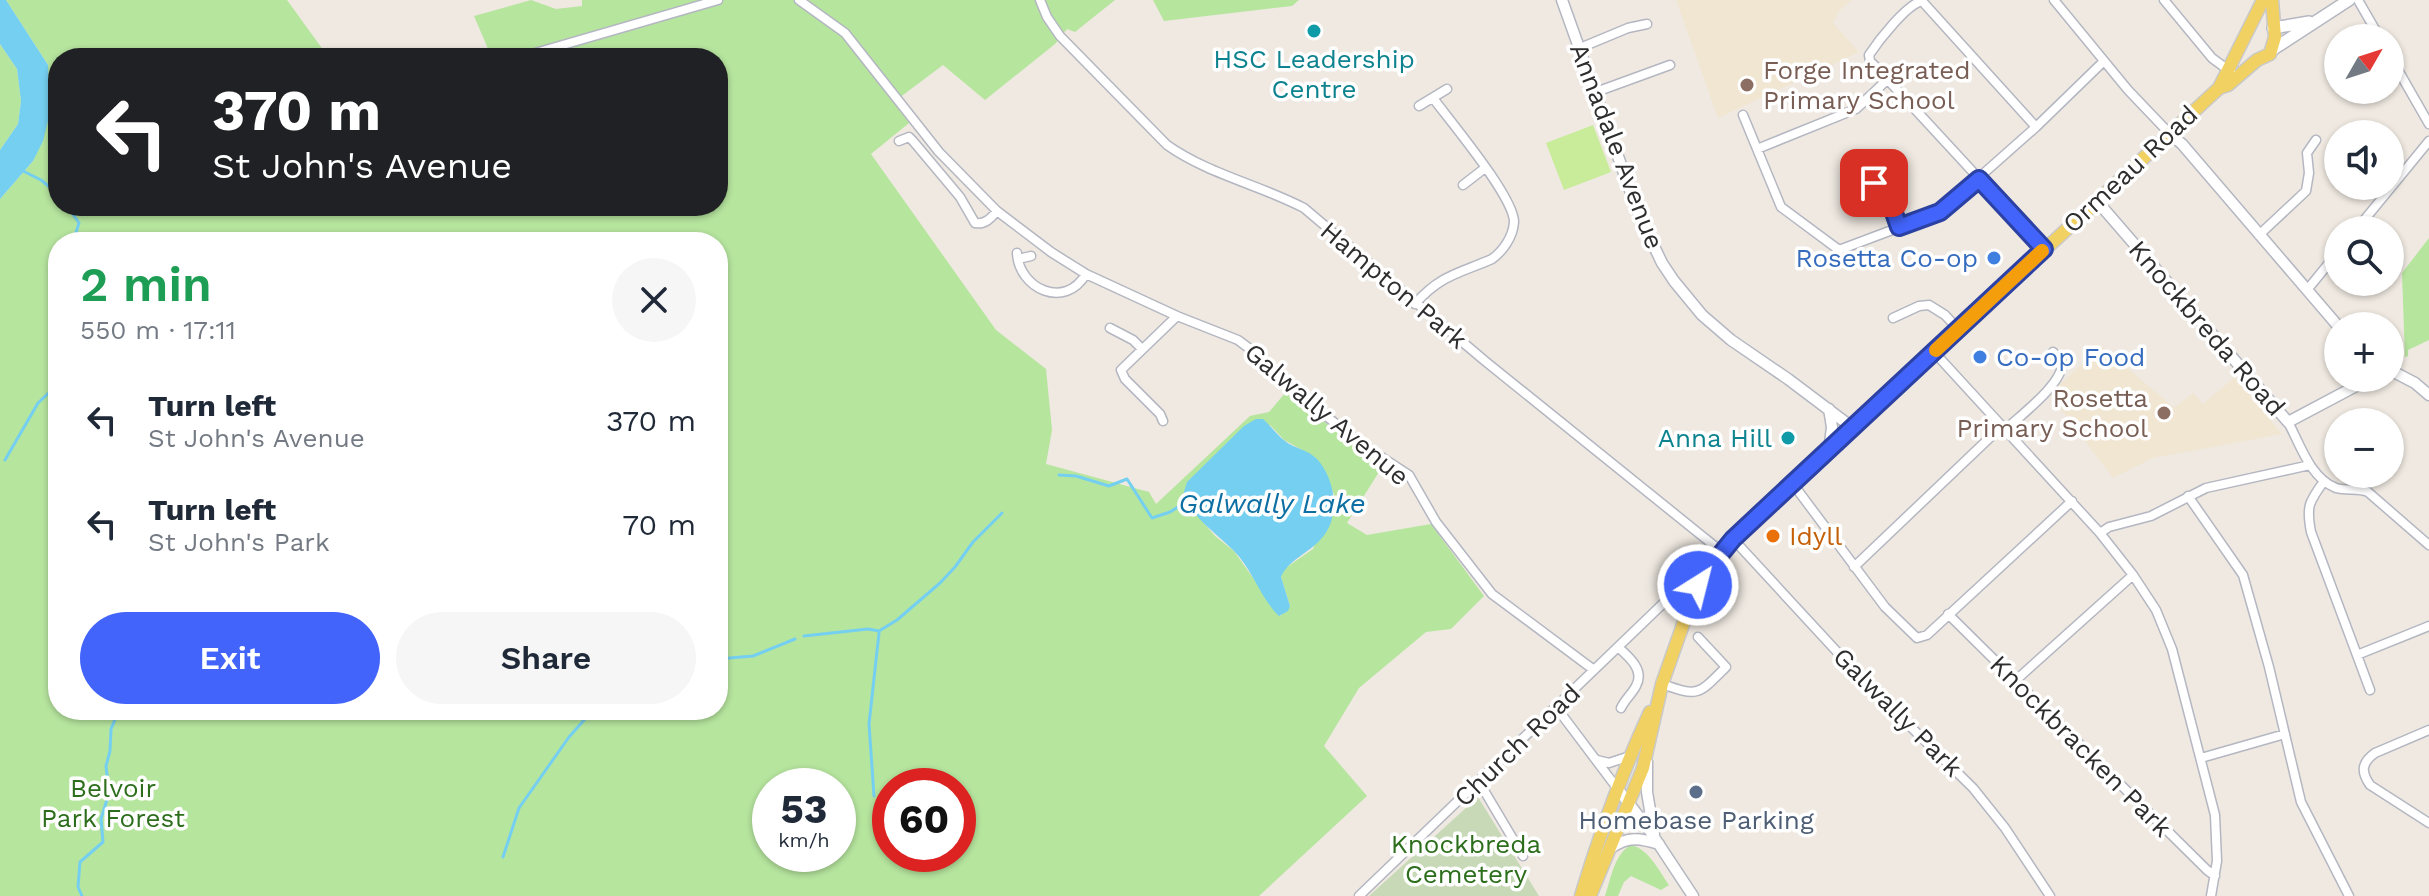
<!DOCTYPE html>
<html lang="en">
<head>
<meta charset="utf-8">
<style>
  body { margin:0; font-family:"Work Sans",sans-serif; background:#f6f6f7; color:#1f2937; height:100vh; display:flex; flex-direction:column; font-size:30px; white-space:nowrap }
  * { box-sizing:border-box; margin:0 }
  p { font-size:26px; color:#747a83 }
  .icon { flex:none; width:44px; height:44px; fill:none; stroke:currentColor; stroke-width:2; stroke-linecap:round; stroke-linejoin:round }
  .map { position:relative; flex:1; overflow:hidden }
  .drawer { position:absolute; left:48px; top:232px; width:680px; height:488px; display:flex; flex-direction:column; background:#fff; border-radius:32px; box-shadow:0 2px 6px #0004 }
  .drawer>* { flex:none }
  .top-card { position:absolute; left:48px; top:48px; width:680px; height:168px; border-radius:32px; box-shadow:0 2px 6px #0004; background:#202124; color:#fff; overflow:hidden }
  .needle { width:52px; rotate:51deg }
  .buttons { position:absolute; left:2324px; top:24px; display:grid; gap:16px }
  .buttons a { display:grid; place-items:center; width:80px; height:80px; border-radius:50%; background:#fff; box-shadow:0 2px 6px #0004; font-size:40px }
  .speed { position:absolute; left:752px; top:768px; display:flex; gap:16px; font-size:40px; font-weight:700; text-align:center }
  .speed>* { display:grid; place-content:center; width:104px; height:104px; border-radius:50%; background:#fff; box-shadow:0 2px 6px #0004; line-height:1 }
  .speed small { font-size:20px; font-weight:400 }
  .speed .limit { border:12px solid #d22; background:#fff; color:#111 }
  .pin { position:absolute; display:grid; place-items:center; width:68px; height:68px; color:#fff; margin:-34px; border-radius:16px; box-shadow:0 4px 12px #0006 }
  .me { position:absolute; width:88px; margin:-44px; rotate:36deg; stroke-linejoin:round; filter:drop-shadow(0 0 6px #0008) }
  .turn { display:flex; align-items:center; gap:28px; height:168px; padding:0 32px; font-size:36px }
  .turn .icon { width:104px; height:104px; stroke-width:2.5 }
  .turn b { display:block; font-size:56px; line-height:68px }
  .round { display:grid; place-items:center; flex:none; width:84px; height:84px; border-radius:42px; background:#f6f6f7 }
  .headline { display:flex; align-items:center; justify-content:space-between; height:136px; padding:0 32px }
  h1 { font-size:48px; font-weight:600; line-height:60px; color:#1e9e55 }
  .cta { display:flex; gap:16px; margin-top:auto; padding:16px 32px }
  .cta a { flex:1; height:92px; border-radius:48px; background:#4264fb; color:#fff; font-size:32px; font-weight:600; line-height:92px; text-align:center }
  .cta a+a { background:#f6f6f7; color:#1f2937 }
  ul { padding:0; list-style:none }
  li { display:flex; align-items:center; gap:24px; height:104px; padding:0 32px }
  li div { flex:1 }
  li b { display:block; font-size:30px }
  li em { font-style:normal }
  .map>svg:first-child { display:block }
</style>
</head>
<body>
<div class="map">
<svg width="2429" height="896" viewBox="0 0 2429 896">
  <rect width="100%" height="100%" fill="#efe9e1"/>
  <path fill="#f0e6d1" d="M1676 0H1852L1839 11 1833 23 1859 52 1718 118Z
    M2102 346 2174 408 2193 393 2203 404 2235 377 2282 434 2153 458 2113 478 2049 394Z"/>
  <path fill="#b6e59e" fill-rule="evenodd" d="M6 0H287L329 58H58V206H718V58H492L474 16 531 0 556 9 582 6V0H1115L1075 32 1067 29 1055 44 985 100 943 65 895 101 909 123 871 154 996 330 1046 369 1052 430 1046 464 1149 492 1156 504 1250 416 1269 412 1286 392 1354 445 1384 464 1347 523 1367 535 1431 524 1484 596 1451 629 1426 632 1359 688 1324 746 1367 796 1259 896H0V199L33 161 48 65ZM58 242H718V710H58ZM1270 425 1284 440 1315 457 1334 494 1313 549 1284 569 1281 577 1290 606 1280 616 1234 551 1215 536 1186 502ZM770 786H838V854H770ZM890 786H958V854H890Z
    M1153 0H1299L1292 6 1164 21Z
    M0 44 17 69 21 101 18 124 0 150Z
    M2429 238V340L2408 350V356L2405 357 2402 273Z
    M1631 845C1649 849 1659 871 1669 885L1661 890 1631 876 1624 882 1618 896H1605C1611 879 1614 854 1631 845Z"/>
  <path fill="#c8d9b8" d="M1478 797 1539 896H1369Z"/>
  <path fill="#c9ec9a" d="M1593 125 1611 172 1564 190 1546 143Z"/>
  <path fill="#75cff0" d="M0 0H6L48 65 50 113 43 141 33 161 0 199V150L18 124 21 101 17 69 0 44Z
    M1256 419H1263C1271 426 1277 435 1285 441 1295 449 1307 449 1317 459 1336 480 1341 518 1321 539 1309 553 1288 560 1281 577L1290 606 1288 611 1279 616C1260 598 1252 568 1233 550 1216 533 1192 517 1183 495L1187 482 1244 426Z"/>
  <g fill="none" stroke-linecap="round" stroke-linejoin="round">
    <path stroke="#75cff0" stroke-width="3" d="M21 170 41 180 58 194
      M67 206 79 223 73 242
      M5 460 38 403 55 387
      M1059 475 1076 476 1109 486 1127 479 1152 518 1170 512 1186 502
      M804 636 868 629 879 631 897 620 940 583 955 567 973 542 1002 513
      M718 659 753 656 795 639
      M874 796 869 724 879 633
      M503 857 519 808 569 737 593 710
      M82 896 78 887 80 862 103 842 101 819 109 793 106 766 110 751 111 729 119 710"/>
    <g stroke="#b4b7c1" stroke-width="11">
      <path id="minor" d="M799 0 845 33 939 152 997 211 1051 252 1086 274 1177 316 1238 340 1250 349 1298 393 1357 441 1409 475 1436 522 1492 594 1594 670
        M1040 0 1047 17 1060 36 1167 145C1208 174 1260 185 1304 208L1485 361 1722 552
        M2054 0 2128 90 2170 134
        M2164 0 2212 58 2231 72
        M2358 0 2380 38
        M1580 48 1628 28 1647 24
        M2390 56 2429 124
        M518 58 718 0
        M1596 92 1670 65
        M1419 106 1447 89
        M1743 115 1781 207 1839 250 1940 212 2036 127 2104 61
        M2036 127 1922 1C1907 4 1879 40 1869 55L1870 61 1876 67 2044 249
        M899 141 909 137 913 141 960 197 975 223C985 225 991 218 997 211
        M1757 149 1856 109 1888 79
        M1463 185 1485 168
        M1862 189 1874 183 1878 191 1892 207 1899 227
        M2356 230 2429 141
        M2259 235 2306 191 2309 173 2307 153 2316 140
        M1017 253C1019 289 1065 310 1086 274
        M1018 259 1031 256
        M2307 290 2338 252
        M1415 304C1440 275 1460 273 1492 259 1503 251 1513 237 1514 222 1514 197 1450 121 1433 98
        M1893 318 1919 306 1929 305 1945 315 1958 329
        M1110 328 1133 340 1142 349
        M1934 352 2100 533 2133 575 2156 610 2172 649 2215 815 2217 861 2211 896
        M1163 421 1160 414 1125 379 1121 370 1177 316
        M2288 422C2300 444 2310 478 2336 488 2347 491 2358 488 2368 492L2429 545
        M2006 429C2021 415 2064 383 2062 362L2053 352
        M2324 481C2309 502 2306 506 2311 532L2370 690
        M1793 484 1885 607 1917 638 1927 635 2072 501
        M2188 496 2243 575 2269 667 2301 802 2349 896
        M2100 533 2109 527 2151 516 2206 488 2310 465
        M1733 539 1864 681 1973 788 2005 828 2050 896
        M1854 567 2002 426
        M1948 614 2207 870 2215 876
        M1618 647C1629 657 1645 670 1636 686 1632 694 1625 699 1621 708
        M2357 655 2429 626
        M2015 681 2133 575
        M1662 684C1699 697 1698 695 1726 667L1698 637
        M1556 707 1617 788
        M2429 730 2375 753C2361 763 2361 772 2370 785L2429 823
        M2201 758 2285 734
        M1597 760 1609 763 1630 756
        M1479 782 1523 856
        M1359 896 1674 593"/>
    </g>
    <g stroke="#b4b7c1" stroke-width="13">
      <path id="tertiary" d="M1562 0 1639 215 1662 263 1674 281 1702 315 1731 340 1788 379 1853 428
        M2170 134 2182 144 2338 326
        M2097 201 2288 422 2371 378
        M2390 370 2415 383 2429 395
        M1829 451 1832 427 1829 409
        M1647 762V792L1654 834
        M1617 788 1650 831 1693 896
        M1611 848C1628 836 1640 838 1659 844"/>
    </g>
    <g stroke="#b4b7c1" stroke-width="14">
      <path id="secondary" d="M2273 28 2309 22
        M2272 50 2349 0"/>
    </g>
    <g stroke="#c9c9c9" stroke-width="15">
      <path id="primary" d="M2219 88 2263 0
        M1581 896C1600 833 1622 772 1650 712
        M1590 896 1643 768 1662 684 1691 602 1707 571 1733 539 2219 88 2228 85 2257 60 2270 54 2275 37 2272 0"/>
    </g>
    <use href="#minor" stroke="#fff" stroke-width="8"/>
    <use href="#tertiary" stroke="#fff" stroke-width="10"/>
    <use href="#secondary" stroke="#fff" stroke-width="11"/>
    <use href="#primary" stroke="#f2d163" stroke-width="12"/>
  </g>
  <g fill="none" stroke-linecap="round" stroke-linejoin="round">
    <g stroke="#2b41a3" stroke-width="20">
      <path id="route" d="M1698 585 1707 571 1733 539 2044 249 1979 179 1940 212 1899 227 1892 207 1874 183"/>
    </g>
    <use href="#route" stroke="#4264fb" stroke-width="14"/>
    <path stroke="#f59e0b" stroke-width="14" d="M1936 350 2042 251"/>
  </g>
  <g fill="#0f9aa8" stroke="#fff" stroke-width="3">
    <circle cx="1314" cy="31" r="8"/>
    <circle cx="1788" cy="438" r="8"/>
  </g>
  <g fill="#8d6e63" stroke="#fff" stroke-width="3">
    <circle cx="1747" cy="85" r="8"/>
    <circle cx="2164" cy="413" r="8"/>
  </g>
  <g fill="#3f7fe0" stroke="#fff" stroke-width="3">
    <circle cx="1994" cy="258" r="8"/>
    <circle cx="1980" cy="357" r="8"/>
  </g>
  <circle fill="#e8710a" stroke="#fff" stroke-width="3" cx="1773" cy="536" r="8"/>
  <circle fill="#5c6f8a" stroke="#fff" stroke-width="3" cx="1696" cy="792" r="8"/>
  <g text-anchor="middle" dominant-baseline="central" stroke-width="7" stroke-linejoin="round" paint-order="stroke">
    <g font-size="26" fill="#0d838f" stroke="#fff">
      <text x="1314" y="59">HSC Leadership<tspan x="1314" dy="30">Centre</tspan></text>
      <text x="1772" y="438" text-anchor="end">Anna Hill</text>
    </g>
    <g font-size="26" fill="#785e54" stroke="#fff" text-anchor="start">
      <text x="1763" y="70">Forge Integrated<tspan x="1763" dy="30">Primary School</tspan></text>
      <text x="2148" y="398" text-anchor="end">Rosetta<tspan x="2148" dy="30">Primary School</tspan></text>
    </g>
    <g font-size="26" fill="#2e2e2e" stroke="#fff">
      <text transform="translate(1617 146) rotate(69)">Annadale Avenue</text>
      <text transform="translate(2130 169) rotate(-43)">Ormeau Road</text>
      <text transform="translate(1394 285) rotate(40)">Hampton Park</text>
      <text transform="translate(2207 328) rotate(49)">Knockbreda Road</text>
      <text transform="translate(1327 414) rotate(40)">Galwally Avenue</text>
      <text transform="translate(1898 712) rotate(45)">Galwally Park</text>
      <text transform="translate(1517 745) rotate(-44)">Church Road</text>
      <text transform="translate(2081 746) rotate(45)">Knockbracken Park</text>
    </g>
    <g font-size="26" fill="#366cbe" stroke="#fff" text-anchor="end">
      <text x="1978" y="258">Rosetta Co-op</text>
      <text x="1996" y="357" text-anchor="start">Co-op Food</text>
    </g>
    <g font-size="26" fill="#c56008" stroke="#fff" text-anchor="start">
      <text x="1789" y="536">Idyll</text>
    </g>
    <g font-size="26" fill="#2c6e1b" stroke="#fff">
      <text x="113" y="788">Belvoir<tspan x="113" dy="30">Park Forest</tspan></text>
      <text x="1466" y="844">Knockbreda<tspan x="1466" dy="30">Cemetery</tspan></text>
    </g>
    <g font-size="26" fill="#4e5e75" stroke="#fff">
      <text x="1696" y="820">Homebase Parking</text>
    </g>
    <g font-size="28" font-style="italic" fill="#0d6fa3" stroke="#fff">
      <text x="1272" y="503">Galwally Lake</text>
    </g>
  </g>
</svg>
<div class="buttons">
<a><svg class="needle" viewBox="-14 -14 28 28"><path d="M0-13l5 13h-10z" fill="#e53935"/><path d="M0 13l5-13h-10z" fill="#747a83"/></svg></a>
<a><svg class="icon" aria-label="sound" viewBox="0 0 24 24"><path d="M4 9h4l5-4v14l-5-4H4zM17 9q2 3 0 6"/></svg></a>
<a><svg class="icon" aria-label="search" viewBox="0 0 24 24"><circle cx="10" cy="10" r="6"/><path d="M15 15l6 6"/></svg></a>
<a>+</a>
<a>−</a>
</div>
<div class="speed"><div>53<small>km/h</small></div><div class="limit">60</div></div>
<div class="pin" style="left:1874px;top:183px;background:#d93025"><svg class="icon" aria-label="arrive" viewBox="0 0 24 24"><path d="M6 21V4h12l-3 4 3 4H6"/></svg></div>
<svg class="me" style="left:1698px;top:585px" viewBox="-20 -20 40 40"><circle r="17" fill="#4264fb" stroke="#fff" stroke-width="3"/><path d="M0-11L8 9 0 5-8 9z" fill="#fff"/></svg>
<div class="top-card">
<div class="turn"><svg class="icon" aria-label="left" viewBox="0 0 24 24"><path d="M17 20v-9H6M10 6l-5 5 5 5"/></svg><div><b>370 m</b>St John's Avenue</div></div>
</div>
<section class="drawer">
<div class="headline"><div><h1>2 min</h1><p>550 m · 17:11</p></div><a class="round"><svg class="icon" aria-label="close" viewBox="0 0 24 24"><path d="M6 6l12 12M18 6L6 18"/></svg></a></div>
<ul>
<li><svg class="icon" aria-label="left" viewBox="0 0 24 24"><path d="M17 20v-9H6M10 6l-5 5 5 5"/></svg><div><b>Turn left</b><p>St John's Avenue</p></div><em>370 m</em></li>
<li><svg class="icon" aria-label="left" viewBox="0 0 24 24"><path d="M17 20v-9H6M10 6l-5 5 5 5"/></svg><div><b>Turn left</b><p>St John's Park</p></div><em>70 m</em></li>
</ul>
<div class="cta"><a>Exit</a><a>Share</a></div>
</section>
</div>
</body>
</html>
